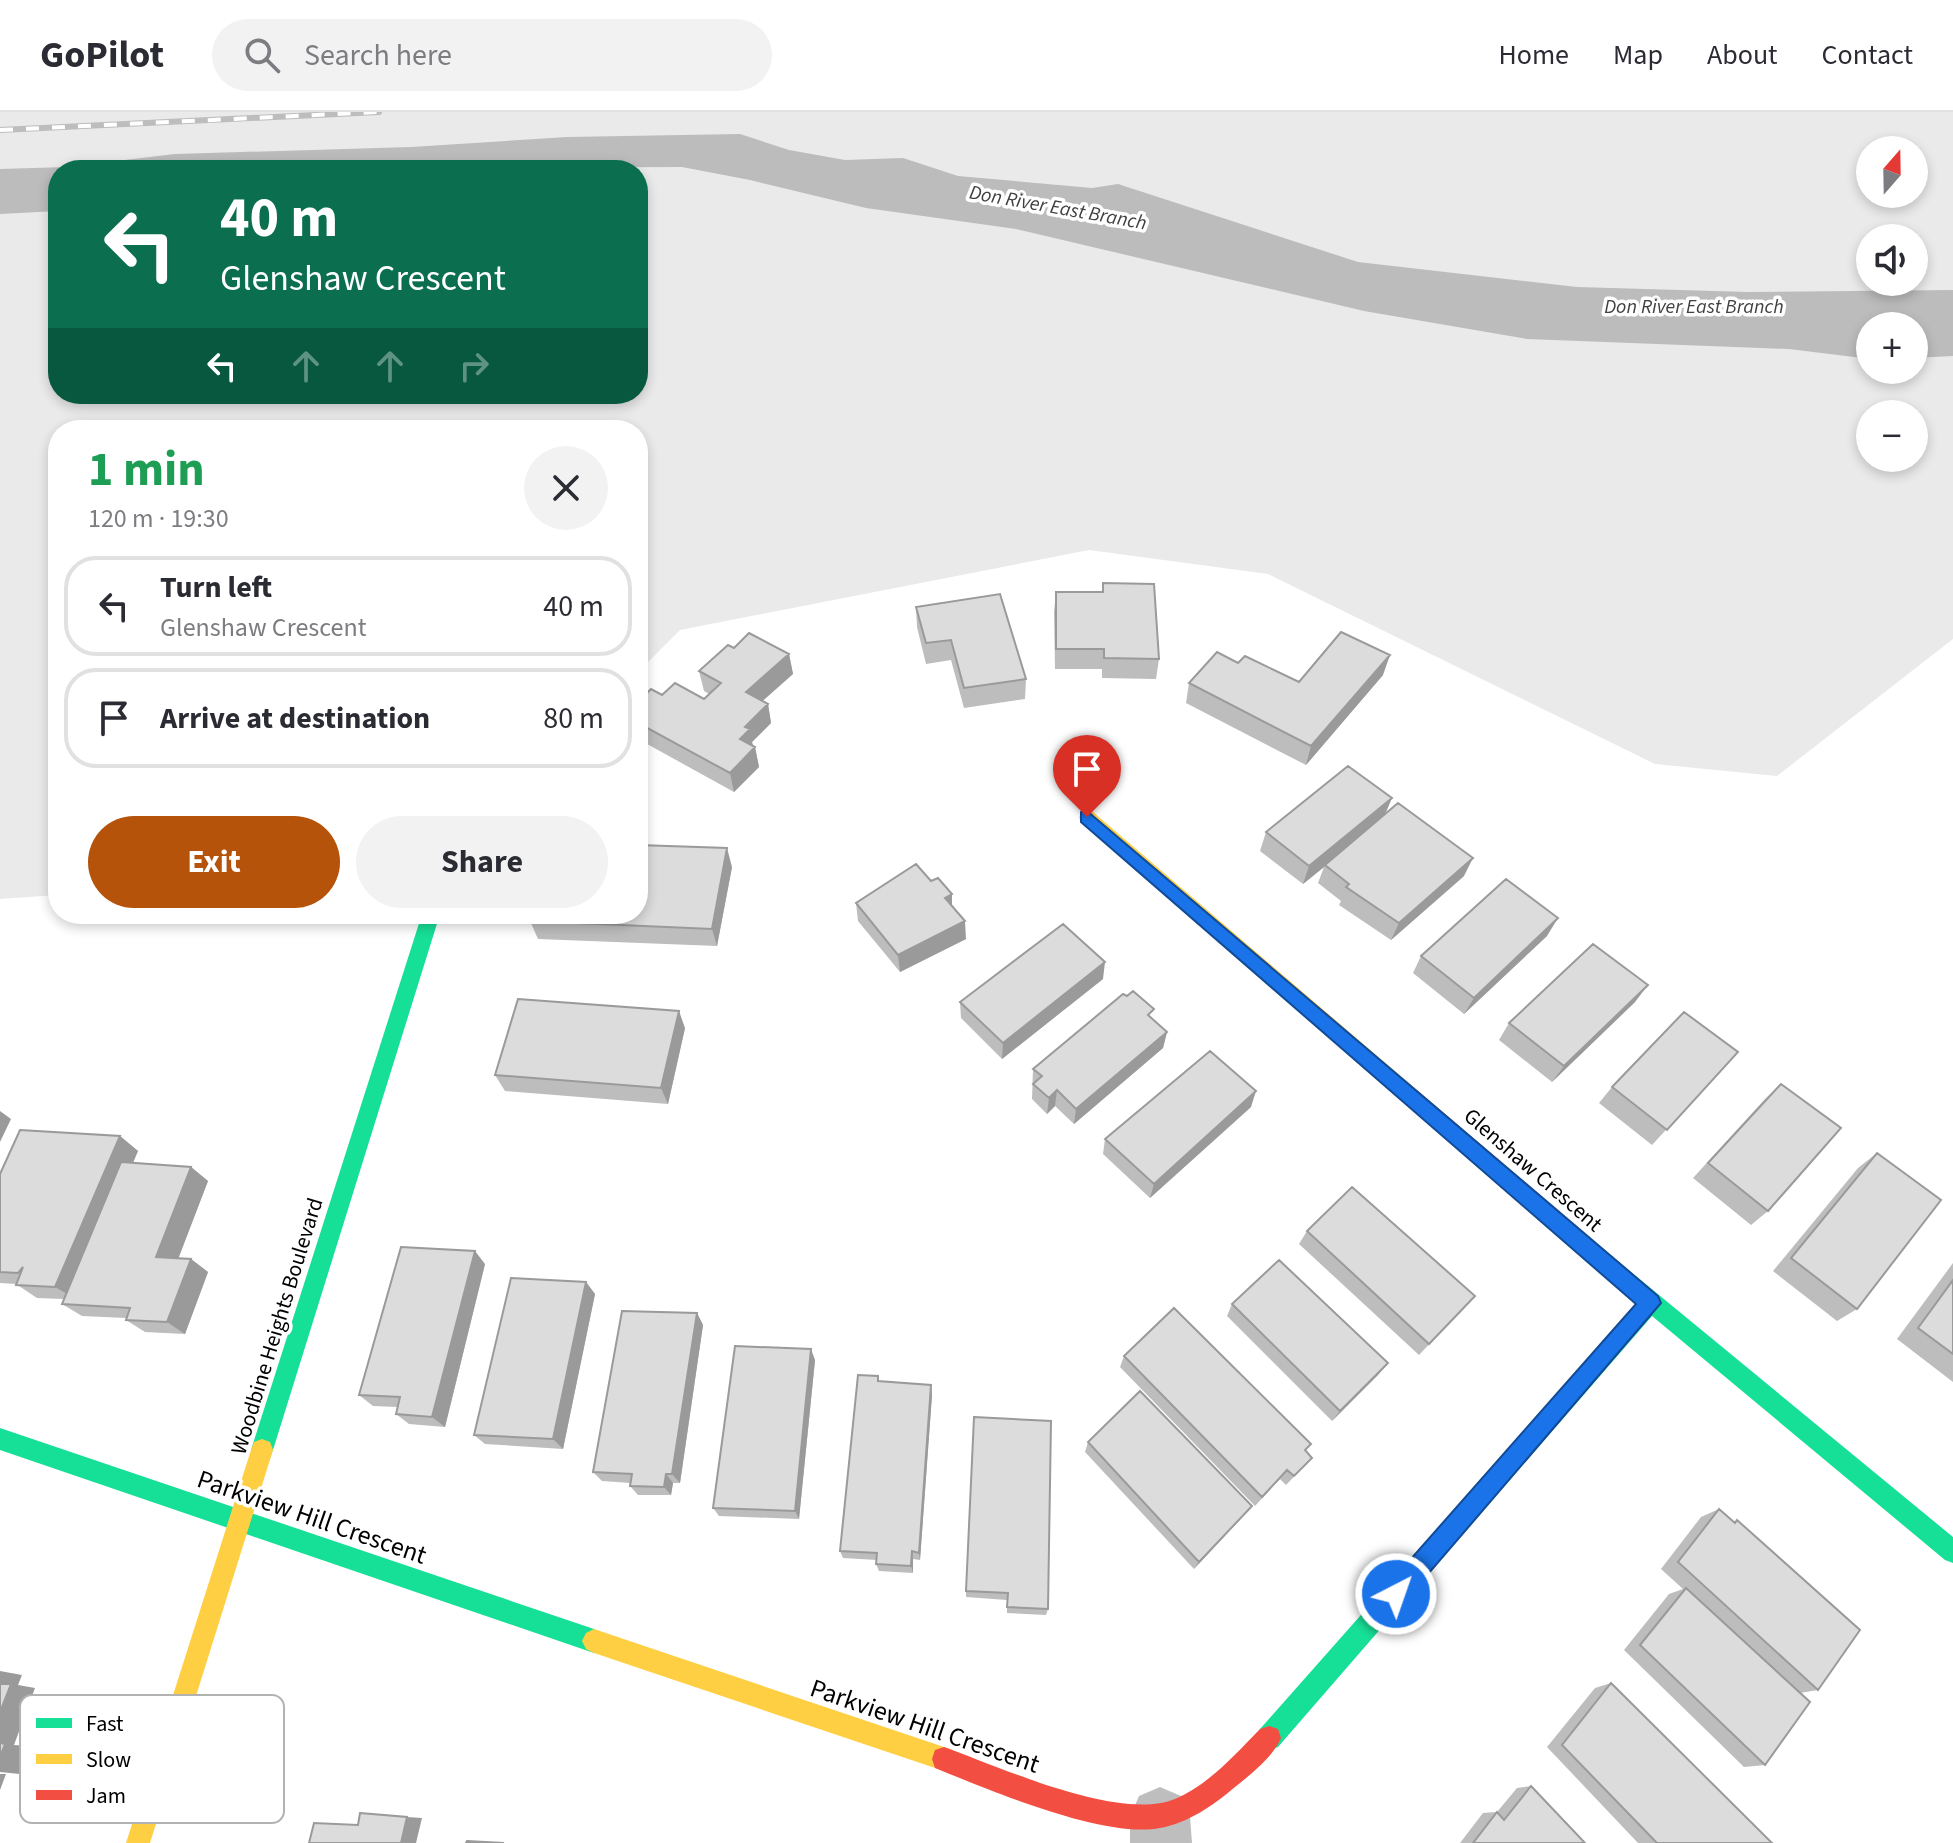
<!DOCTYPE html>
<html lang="en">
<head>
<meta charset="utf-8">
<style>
  body { margin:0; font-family:"Source Sans 3",sans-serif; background:#f2f2f3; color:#2b2b33; height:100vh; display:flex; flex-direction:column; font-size:30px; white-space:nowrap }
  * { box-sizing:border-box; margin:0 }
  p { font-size:26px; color:#7c7c81 }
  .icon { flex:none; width:44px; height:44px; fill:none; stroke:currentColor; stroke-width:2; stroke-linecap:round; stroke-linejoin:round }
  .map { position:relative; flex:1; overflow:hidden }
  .panel { position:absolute; left:48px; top:308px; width:600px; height:504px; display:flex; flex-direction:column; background:#fff; border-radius:32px; box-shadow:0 4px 12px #0003 }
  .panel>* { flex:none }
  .guide { position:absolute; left:48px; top:48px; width:600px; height:244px; border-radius:32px; box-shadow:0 4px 12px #0003; background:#0b6e4f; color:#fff; overflow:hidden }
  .needle { width:52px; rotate:20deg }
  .fabs { position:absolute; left:1856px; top:24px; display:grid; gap:16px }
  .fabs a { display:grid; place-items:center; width:72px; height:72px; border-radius:50%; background:#fff; box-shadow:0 4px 12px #0003; font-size:40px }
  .pin { position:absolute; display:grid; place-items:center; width:68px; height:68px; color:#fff; margin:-82px -34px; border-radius:50% 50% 50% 0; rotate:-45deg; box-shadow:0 0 8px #0007 }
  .pin .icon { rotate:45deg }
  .me { position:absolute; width:88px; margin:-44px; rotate:41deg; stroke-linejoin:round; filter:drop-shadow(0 0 6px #0008) }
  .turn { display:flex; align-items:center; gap:28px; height:168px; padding:0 40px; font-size:36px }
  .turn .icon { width:104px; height:104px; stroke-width:2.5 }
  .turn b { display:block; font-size:56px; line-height:68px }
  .lanes { display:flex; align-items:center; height:76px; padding:0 40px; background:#0003; justify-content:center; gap:40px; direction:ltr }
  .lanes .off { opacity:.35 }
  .round { display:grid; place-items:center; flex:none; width:84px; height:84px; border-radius:42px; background:#f2f2f3 }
  .head { display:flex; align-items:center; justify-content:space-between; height:136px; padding:0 40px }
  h1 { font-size:48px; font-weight:700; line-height:60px; color:#1e9e55 }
  .button { display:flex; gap:16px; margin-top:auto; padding:16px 40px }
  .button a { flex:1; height:92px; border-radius:48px; background:#b45309; color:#fff; font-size:32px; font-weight:700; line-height:92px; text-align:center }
  .button a+a { background:#f2f2f3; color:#2b2b33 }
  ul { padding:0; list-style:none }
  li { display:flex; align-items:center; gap:24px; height:100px; margin:0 16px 12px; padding:0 24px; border:4px solid #e1e1e2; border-radius:32px }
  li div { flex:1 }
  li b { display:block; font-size:30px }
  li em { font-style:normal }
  header { display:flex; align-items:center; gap:48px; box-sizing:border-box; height:112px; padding:0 40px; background:#fff; border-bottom:2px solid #e1e1e2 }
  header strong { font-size:38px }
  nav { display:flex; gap:44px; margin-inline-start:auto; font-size:28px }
  .search { width:560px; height:72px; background:#f2f2f3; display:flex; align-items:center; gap:20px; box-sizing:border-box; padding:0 28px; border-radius:44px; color:#7c7c81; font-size:30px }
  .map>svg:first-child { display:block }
</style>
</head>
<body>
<header>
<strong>GoPilot</strong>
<div class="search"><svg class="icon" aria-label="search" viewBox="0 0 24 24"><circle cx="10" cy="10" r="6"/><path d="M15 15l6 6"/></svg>Search here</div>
<nav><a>Home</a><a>Map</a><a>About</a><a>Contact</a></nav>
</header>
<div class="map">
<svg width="1953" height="1731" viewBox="0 0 1953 1731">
  <rect width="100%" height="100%" fill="#fff"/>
  <path fill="#eaeaea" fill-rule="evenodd" d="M0 0H1953V527L1777 664 1655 652 1268 462 1089 438 680 518 638 560V318H58V783L0 787ZM1870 38H1914V82H1870ZM58 58H638V282H58ZM1870 126H1914V170H1870ZM1870 214H1914V258H1870ZM1870 302H1914V346H1870Z"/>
  <path fill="#bcbcbc" d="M740 22 789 38 845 48 903 46 958 64 1092 76 1118 72 1358 150 1577 175 1748 180 1953 178V244L1914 246V214H1870V247L1789 237 1527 227 1364 199 1016 117 866 96 750 68 682 55 58 58V99L0 102V57L66 55 175 42 411 35 567 25Z"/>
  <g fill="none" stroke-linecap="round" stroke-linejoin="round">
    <path fill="#bebebe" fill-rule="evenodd" d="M1160 1675 1181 1684 1190 1705 1192 1731H1130V1705L1139 1684Z"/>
    <path fill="#16e098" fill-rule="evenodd" d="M422 802H440L273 1338 270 1346 262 1349 254 1346 251 1338Z
      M1590 1129 1597 1132 1953 1425V1451L1945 1448 1652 1204 1278 1635 1269 1638 1260 1635 1257 1626 1260 1617 1637 1191 1583 1146 1580 1139 1583 1132Z
      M0 1316 594 1517 602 1521 606 1529 602 1537 594 1541 0 1338Z"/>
    <path fill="#ffcf43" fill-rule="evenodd" d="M1087 698 1093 700 1418 979 1420 985 1418 991 1411 993 1404 991 1081 710 1079 705Z
      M262 1327 270 1330 273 1338 150 1731H126L251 1338 254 1330Z
      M594 1517 944 1635 953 1638 956 1647 953 1656 944 1659 594 1541 586 1537 582 1529 586 1521Z"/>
    <path fill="#f24e42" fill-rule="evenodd" d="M1411 977 1418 979 1597 1132 1600 1139 1597 1146 1590 1149 1583 1146 1404 991 1402 985 1404 979Z
      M1269 1614 1278 1617 1281 1626C1273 1645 1251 1662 1235 1675 1214 1693 1188 1711 1160 1716 1103 1727 990 1678 935 1656L932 1647 935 1638 944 1635C1000 1655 1119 1710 1175 1687 1208 1673 1235 1643 1260 1617Z"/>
    <g stroke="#bdbdbd" stroke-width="6">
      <path id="rail" d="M0 18 379 0"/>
    </g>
    <use href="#rail" stroke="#fff" stroke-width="4" stroke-dasharray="13" stroke-linecap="butt"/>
  </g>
  <path fill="#bdbdbd" d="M1103 471 1159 547 1156 567 1102 566V557H1055L1054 500 1056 480H1102Z
    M916 495 1026 567 1025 587 964 596 951 548 926 552 917 515Z
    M734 536 789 542 793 562 762 589 768 592 771 611 752 630 753 634 755 635 759 655 734 680 638 627V590L662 583 704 587 709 582 704 579 699 559Z
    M1238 551 1299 570 1383 563 1306 653 1186 591 1189 571Z
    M1386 701 1464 764 1391 828 1339 793 1341 789 1318 771 1324 755 1303 772 1260 739 1266 720Z
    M732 755 717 834 538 827 530 809Z
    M856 791 952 793 966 827 900 860 858 809Z
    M1547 824 1464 902 1413 861 1421 844Z
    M1103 867 1002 947 961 906 960 890Z
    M1635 890 1552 970 1499 928 1509 911Z
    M1152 907 1167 920 1163 936 1074 1012 1055 994 1047 1002 1032 987 1033 957Z
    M685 916 668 992 505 979 495 963Z
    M1738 940 1652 1033 1599 991 1612 975Z
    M1781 972 1768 1099 1751 1113 1693 1066 1765 987Z
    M1251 995 1150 1086 1103 1042 1105 1027Z
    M120 1024 138 1039 132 1051 191 1055 208 1069 178 1146 191 1147 208 1160 185 1222 145 1220 126 1208V1206L82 1204 62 1192 64 1187 37 1186 16 1172 0 1171V1062Z
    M1877 1041 1857 1197 1837 1209 1773 1159 1858 1056Z
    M1307 1119 1475 1184 1419 1243 1299 1132Z
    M1953 1151V1270L1897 1227Z
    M485 1152 445 1315 409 1312 396 1302 397 1295 373 1294 359 1283Z
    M586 1170 595 1182 563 1337 485 1332 474 1323Z
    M1232 1192 1388 1251 1332 1309 1227 1204Z
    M697 1201 703 1213 680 1371H673L671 1383H638L630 1374 631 1371 602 1369 593 1360Z
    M1124 1244 1306 1339 1312 1346 1286 1373 1280 1367 1255 1394 1120 1255Z
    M815 1248 799 1407 719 1404 713 1396Z
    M879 1269 932 1283 920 1448 913 1447V1461L879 1459 876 1452 877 1448 843 1446 840 1439Z
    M1051 1309 1048 1497 1046 1503 1007 1501V1488L966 1485V1479Z
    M1088 1330 1252 1394 1194 1457 1085 1340Z
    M1719 1397 1733 1410 1737 1408 1818 1578 1800 1581 1765 1653 1744 1655 1624 1538 1669 1482 1683 1477 1661 1457 1701 1405Z
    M1611 1571 1772 1731H1638L1547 1635 1595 1576Z
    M1531 1674 1585 1731H1460L1483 1701 1497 1700 1517 1676Z"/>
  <path fill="#9a9a9a" d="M789 542 793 562 750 600 746 580Z
    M1390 543 1383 563 1306 653 1311 634Z
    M768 592 771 611 752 630 754 637 740 627 745 615Z
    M755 635 759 655 734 680 730 661Z
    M1392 686 1384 705 1325 753 1324 755 1303 772 1309 754Z
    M727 736 732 755 717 834 712 817Z
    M1473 746 1464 764 1391 828 1399 811Z
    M952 782V800L945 786Z
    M1558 806 1547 824 1464 902 1474 886Z
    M965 809 966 827 900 860 898 843Z
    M1105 850 1103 867 1002 947 1003 931Z
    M1648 873 1635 890 1552 970 1564 954Z
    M679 899 685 916 668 992 661 976Z
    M1167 920 1163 936 1074 1012 1076 997Z
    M1057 978 1055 994 1047 1002 1049 986Z
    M1256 979 1251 995 1150 1086 1154 1072Z
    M0 999 11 1007 0 1030Z
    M120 1024 138 1039 76 1187 55 1175Z
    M191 1055 208 1069 174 1158 156 1145Z
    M475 1139 485 1152 445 1315 432 1305Z
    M191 1147 208 1160 185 1222 167 1210Z
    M586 1170 595 1182 563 1337 553 1327Z
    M697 1201 703 1213 680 1371 672 1362Z
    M811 1237 815 1248 799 1407 795 1399Z
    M1388 1251 1378 1263 1332 1309 1340 1299Z
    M931 1273 932 1283 920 1448 919 1441Z
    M666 1362 673 1371 671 1383 664 1375Z
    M1252 1394 1245 1402 1194 1457 1199 1450Z
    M912 1439 913 1447V1461L911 1454Z
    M0 1559 22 1563 18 1573 35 1576 14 1633 30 1634 20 1662 0 1660Z
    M0 1662H6L0 1678Z
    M407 1705 422 1706 416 1731H401Z"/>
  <path fill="#dcdcdc" stroke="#9a9a9a" stroke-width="2" d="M1103 471 1154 472 1159 547 1104 546V537H1056V480H1103Z
    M1000 482 1026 567 964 576 951 528 926 531 916 495Z
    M1341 520 1390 543 1311 634 1189 571 1217 540 1238 551 1245 544 1299 570Z
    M749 521 789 542 746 580 768 592 745 615 750 617 740 627 755 635 730 661 638 611V590L651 577 662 583 675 571 704 587 721 571 699 559 728 533 734 536Z
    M1348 654 1392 686 1309 754 1266 720Z
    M1398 691 1473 746 1399 811 1346 775 1349 772 1325 753Z
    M638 733 727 736 712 817 530 809 532 802H638Z
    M916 752 931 769 938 766 952 782 945 786 965 809 898 843 856 791Z
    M1506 767 1558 806 1474 886 1421 844Z
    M1063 812 1105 850 1003 931 960 890Z
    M1593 832 1648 873 1564 954 1509 911Z
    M1133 879 1154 897 1148 903 1167 920 1076 997 1057 978 1049 986 1033 972 1042 964 1033 957 1123 882 1127 884Z
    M518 887 679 899 661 976 495 963Z
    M1684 900 1738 940 1667 1018 1612 975Z
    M1210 939 1256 979 1154 1072 1105 1027Z
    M1781 972 1841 1016 1768 1099 1708 1051Z
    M20 1018 120 1024 55 1175 16 1173 23 1155 18 1161 0 1160V1062Z
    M1877 1041 1941 1088 1857 1197 1791 1146Z
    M121 1050 191 1055 156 1145 191 1147 167 1210 126 1208 130 1196 62 1192Z
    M1352 1075 1475 1184 1429 1232 1307 1119Z
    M401 1135 475 1139 432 1305 396 1302 400 1285 359 1283Z
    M1279 1148 1388 1251 1340 1299 1232 1192Z
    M511 1166 586 1170 553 1327 474 1323Z
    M1953 1168V1242L1918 1216Z
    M1174 1196 1311 1332 1305 1338 1312 1346 1294 1364 1287 1358 1262 1385 1124 1244Z
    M622 1199 697 1201 672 1362H666L664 1375 630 1374 632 1362 593 1360Z
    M735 1234 811 1237 795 1399 713 1396Z
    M858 1263 878 1264V1269L931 1273 919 1441 912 1439 911 1454 876 1452 877 1441 840 1439Z
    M1140 1279 1252 1394 1199 1450 1088 1330Z
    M974 1305 1051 1309 1048 1497 1007 1495 1008 1481 966 1479Z
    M1719 1397 1735 1411 1737 1408 1860 1518 1818 1578 1678 1450Z
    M1686 1476 1810 1590 1765 1653 1640 1533Z
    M1611 1571 1772 1731H1657L1562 1633Z
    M0 1572H11L0 1600Z
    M0 1631 5 1632 0 1645Z
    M1531 1674 1585 1731H1473L1497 1700 1504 1708Z
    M360 1701 407 1705 401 1731H309L314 1711 358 1713Z
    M467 1729 504 1731H466Z"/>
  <path fill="#1a73e8" stroke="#114b97" stroke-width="2" d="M1087 699 1658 1184 1661 1191 1404 1490 1396 1493 1387 1490 1384 1482 1387 1474 1636 1192 1081 710V700Z"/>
  <g text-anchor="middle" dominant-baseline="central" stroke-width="7" stroke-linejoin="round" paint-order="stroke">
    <g font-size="20" font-style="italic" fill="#404040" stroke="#fff">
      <text transform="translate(1058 96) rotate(10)">Don River East Branch</text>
      <text x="1694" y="195">Don River East Branch</text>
    </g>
    <g font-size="22" fill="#000" stroke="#fff">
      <text transform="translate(1533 1058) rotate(41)">Glenshaw Crescent</text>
      <text transform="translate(277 1214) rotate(-73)">Woodbine Heights Boulevard</text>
    </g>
    <g font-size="26" fill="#000" stroke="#fff">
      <text transform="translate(312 1405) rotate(19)">Parkview Hill Crescent</text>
      <text transform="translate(925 1614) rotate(19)">Parkview Hill Crescent</text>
    </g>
  </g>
  <rect x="20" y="1583" width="264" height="128" rx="12" fill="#fff" stroke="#b2b2b2" stroke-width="2"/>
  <rect x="36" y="1606" width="36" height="10" fill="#16e098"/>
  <rect x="36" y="1642" width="36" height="10" fill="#ffcf43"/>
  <rect x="36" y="1678" width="36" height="10" fill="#f24e42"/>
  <g font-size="22" fill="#000">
    <text x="86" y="1619">Fast</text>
    <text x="86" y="1655">Slow</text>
    <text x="86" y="1691">Jam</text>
  </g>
</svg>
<div class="fabs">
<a><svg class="needle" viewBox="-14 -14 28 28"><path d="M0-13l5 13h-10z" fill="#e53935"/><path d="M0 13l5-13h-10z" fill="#7c7c81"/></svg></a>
<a><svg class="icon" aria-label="sound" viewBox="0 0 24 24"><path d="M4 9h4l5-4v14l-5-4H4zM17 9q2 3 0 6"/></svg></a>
<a>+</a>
<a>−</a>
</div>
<div class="pin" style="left:1087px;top:705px;background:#d93025"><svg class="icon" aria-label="arrive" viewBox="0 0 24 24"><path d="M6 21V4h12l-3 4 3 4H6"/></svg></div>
<svg class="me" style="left:1396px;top:1482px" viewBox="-20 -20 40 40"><circle r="17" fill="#1a73e8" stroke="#fff" stroke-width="3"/><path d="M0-11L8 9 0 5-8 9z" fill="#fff"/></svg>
<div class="guide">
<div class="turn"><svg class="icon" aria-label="left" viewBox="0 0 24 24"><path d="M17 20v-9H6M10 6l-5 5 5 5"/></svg><div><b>40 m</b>Glenshaw Crescent</div></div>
<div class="lanes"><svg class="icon" aria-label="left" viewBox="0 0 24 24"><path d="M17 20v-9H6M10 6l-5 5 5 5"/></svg><svg class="icon off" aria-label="ahead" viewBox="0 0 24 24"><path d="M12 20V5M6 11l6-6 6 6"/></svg><svg class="icon off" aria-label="ahead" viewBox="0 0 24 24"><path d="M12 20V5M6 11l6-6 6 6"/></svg><svg class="icon off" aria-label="right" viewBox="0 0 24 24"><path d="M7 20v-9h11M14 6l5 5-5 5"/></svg></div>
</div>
<section class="panel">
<div class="head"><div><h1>1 min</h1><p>120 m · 19:30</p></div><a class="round"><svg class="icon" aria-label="close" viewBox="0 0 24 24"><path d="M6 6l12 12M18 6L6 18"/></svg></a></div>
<ul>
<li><svg class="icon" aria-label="left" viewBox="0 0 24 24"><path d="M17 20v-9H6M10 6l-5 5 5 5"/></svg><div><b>Turn left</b><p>Glenshaw Crescent</p></div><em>40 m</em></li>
<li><svg class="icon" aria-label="arrive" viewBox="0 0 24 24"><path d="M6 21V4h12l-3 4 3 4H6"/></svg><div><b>Arrive at destination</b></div><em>80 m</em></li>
</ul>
<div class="button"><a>Exit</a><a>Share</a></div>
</section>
</div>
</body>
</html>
